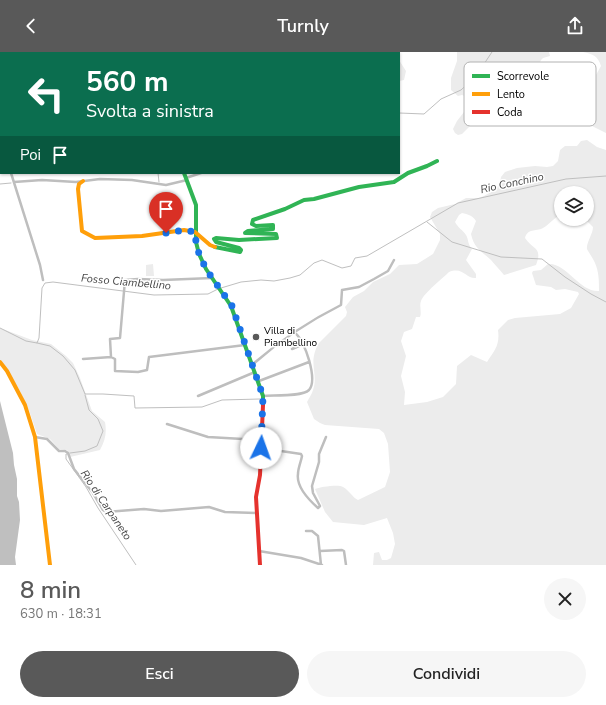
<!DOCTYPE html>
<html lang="it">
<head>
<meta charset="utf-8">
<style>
  body { margin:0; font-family:"Nunito Sans",sans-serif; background:#f6f6f6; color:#222; height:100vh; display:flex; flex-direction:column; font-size:15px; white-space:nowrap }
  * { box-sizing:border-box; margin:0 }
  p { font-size:13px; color:#767676 }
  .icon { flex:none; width:22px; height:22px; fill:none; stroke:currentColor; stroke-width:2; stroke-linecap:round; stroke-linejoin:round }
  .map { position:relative; height:513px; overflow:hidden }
  .sheet { display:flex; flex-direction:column; background:#fff; flex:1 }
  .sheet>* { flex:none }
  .guide { position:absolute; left:0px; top:0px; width:400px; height:122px; box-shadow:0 1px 3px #0004; background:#0b6e4f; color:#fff; overflow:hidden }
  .tools { position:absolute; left:554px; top:134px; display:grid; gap:8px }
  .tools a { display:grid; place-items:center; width:40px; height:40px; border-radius:50%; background:#fff; box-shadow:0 1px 3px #0004; font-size:20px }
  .pin { position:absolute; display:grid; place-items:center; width:34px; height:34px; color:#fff; margin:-41px -17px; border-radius:50% 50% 50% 0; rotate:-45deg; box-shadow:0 0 4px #0007 }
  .pin .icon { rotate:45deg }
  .me { position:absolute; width:44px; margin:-22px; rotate:3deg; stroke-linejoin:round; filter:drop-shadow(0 0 3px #0008) }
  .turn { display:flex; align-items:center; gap:14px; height:84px; padding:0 20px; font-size:18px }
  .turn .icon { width:52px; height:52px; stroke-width:2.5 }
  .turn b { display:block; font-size:28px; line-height:34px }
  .then { display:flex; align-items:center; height:38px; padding:0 20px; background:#0003; gap:8px; font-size:15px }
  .round { display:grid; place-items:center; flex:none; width:42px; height:42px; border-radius:21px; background:#f6f6f6 }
  .head { display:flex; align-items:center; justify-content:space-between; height:68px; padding:0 20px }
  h1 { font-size:24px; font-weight:600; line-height:30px; color:#595959 }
  .action { display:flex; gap:8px; margin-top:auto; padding:8px 20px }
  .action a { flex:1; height:46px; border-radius:24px; background:#595959; color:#fff; font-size:16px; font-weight:600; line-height:46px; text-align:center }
  .action a+a { background:#f6f6f6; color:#222 }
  header { display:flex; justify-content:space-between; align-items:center; height:52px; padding:0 20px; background:#595959; color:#fff; font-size:18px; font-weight:600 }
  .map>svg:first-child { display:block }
</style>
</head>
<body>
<header><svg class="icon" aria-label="back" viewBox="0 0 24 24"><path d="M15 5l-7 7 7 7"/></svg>Turnly<svg class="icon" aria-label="share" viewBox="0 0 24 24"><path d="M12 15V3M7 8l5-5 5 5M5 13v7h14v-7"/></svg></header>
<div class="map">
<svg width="606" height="513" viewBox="0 0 606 513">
  <rect width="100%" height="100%" fill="#fff"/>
  <path fill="#ececec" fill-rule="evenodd" d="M122 0H397V1H123Z
    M457 0H549L550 4 543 6 541 8 535 20 522 29 511 40 500 45 482 67 471 73 462 82 458 83 455 81 453 77 457 69 471 51 470 46 462 43 458 44 451 38V26L457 9Z
    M583 0H606V81L592 74 562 67 560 61 564 57 581 53 588 47C589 34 595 25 601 14 598 4 593 2 583 0Z
    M399 8 406 19 404 28 399 29Z
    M587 88 597 95 606 98V513H373L374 501 379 500 382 508H387L391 506 395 492 393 481 387 466 364 473 333 470 325 460 315 437C320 435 339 432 343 435 349 438 352 445 358 448L385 435 390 420 388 392 384 381 379 377 325 373 320 371 314 367 307 350C309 346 312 342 313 338 319 321 307 311 319 291L346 264 347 260 345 255 353 245 364 239 373 230 390 222 399 213 417 212 433 202 440 188V182L430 165 432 160 438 156 455 152 466 146H479L484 144 496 137 500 131 501 125 505 120 517 116 535 114 547 115 553 114 558 109 560 98 565 94H577L581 89ZM561 141H587V167H580L587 169 593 175C593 182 586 191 587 197 589 201 593 206 595 211 599 220 599 229 599 239 579 240 566 210 548 212L541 218 533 219 532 221 536 233 551 235 556 238 565 237 578 240 579 242 571 256 560 262 515 266 508 268 498 278C500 293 495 298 487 310L471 303 457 314 456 332 443 345 427 350 404 353 405 340 401 324 406 304 401 289 404 280 412 277 416 265H420C422 260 419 254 421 249 424 241 443 226 449 220 463 214 466 227 476 226V222L466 208 472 197C467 191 469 188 466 183 463 178 458 176 455 170L459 163 462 161C468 162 473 164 476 169L471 182C474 196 481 199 491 208 495 213 500 218 504 223L536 213C543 195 533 198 525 186 528 176 535 180 543 176 550 172 553 166 561 163Z
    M153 212 154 224H146V213Z
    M0 276 32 288 51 292 66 304 73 311 80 326 92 359 105 370C107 381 105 389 100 398L70 405 67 398 59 397 50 387 37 382 29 358 20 339 9 321 0 309Z"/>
  <path fill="#bfbfbf" d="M0 349 13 401 14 413 17 427V444L19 450 20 468 15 505 16 513H0Z"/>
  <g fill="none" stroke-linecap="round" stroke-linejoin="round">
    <path stroke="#bfbfbf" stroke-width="1" d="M264 0 265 1
      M318 0V1
      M399 61 424 62 441 47 461 38 476 24 492 0
      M158 121 159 130
      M0 132 11 131
      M427 170 452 190 501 205 542 207 565 225 591 242 606 250
      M221 236 241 230 261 228 274 229 290 226 300 223 314 211 322 208 342 216 351 214 355 206 367 204 458 151 566 127 606 124
      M0 276 26 289 37 291 39 286 42 236 45 231 53 230 154 243 208 242 218 237
      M37 291 50 294 63 304 75 318 85 342H103L134 344 135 356 202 355 222 348 260 347
      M70 401 85 399 97 394 103 379 98 367 89 358 85 343
      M67 402H66V407L86 435 98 456 136 513"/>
    <path stroke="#bebebe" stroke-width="2.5" d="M0 43V58
      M0 73 1 79
      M11 121 40 213 43 228
      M186 126 201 121
      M14 130 42 128 76 130 100 127 132 128 166 133 187 128
      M292 297 304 292
      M111 305 110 287 120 286 125 228 138 227 163 228 212 226
      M83 307 111 305 115 307V319L138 320 147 318 149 305 245 293
      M252 313C278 290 311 268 341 253L342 238 359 235 374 227 388 219 394 208
      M259 329 309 310
      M198 344 255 320
      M263 344C273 343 302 345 309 338 318 328 305 288 295 281
      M167 372 208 385 261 388
      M35 385 47 387 59 399H65L68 401 74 417 93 441 103 458 106 460 144 457 161 459 209 455 225 460 257 461
      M261 396 301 402 302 404C301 410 298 416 298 422 296 435 309 448 318 456L320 454 313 441 312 434 319 410V402L326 385
      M306 479H312L318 484 321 513
      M259 499 301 506 322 513
      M320 499 342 498 344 499 346 513"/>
    <path stroke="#30b455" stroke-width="4" d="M119 0V1
      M184 121 196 153V190L199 202 206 217 231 254 263 344V353
      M215 195 240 200 241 198 239 196 216 190 214 187 216 186 239 188 277 186 276 182 245 181 248 179 273 177V173L256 174 252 172 253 168 285 157 304 148 314 147 359 135 394 130 408 121 427 114 437 109"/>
    <path stroke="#ff9f0a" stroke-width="4" d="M83 129 79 132 78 137 82 179 95 186 142 184 184 178 195 180 210 193 215 195
      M0 310 7 319 25 353 35 385 50 513"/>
    <path stroke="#e5322d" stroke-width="4" d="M260 513 256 445 260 423 263 353"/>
  </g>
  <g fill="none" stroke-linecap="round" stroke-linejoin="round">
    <path stroke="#1a73e8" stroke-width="7" stroke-dasharray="0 12.6" d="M166 181 184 178 195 180 196 190 199 202 206 217 232 254 263 344 261 396"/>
  </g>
  <circle fill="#595959" stroke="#fff" stroke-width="1.5" cx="256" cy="285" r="4"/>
  <g text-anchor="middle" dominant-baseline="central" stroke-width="3" stroke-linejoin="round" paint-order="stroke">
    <g font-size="10" fill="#000" stroke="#fff" text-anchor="start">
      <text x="264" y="279">Villa di<tspan x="264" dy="12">Piambellino</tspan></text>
    </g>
    <g font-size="11" font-style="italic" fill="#444" stroke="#fff">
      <text transform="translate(512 131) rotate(-12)">Rio Conchino</text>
      <text transform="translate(126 230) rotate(5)">Fosso Ciambellino</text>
      <text transform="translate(106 453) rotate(56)">Rio di Carpaneto</text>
    </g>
  </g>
  <rect x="464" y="10" width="132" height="64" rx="6" fill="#fff" stroke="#b2b2b2" stroke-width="1"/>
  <rect x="472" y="22" width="18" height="4" fill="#30b455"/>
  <rect x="472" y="40" width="18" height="4" fill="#ff9f0a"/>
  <rect x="472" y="58" width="18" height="4" fill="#e5322d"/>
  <g font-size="11" fill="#000">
    <text x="497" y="28">Scorrevole</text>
    <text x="497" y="46">Lento</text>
    <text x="497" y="64">Coda</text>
  </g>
</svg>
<div class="tools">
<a><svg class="icon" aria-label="layers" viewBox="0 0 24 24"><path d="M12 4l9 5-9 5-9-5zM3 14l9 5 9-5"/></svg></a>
</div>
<div class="pin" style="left:166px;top:181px;background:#d93025"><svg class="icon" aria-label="arrive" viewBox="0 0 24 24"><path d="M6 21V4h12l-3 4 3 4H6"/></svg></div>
<svg class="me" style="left:261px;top:396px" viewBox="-20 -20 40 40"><circle r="19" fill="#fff"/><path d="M0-13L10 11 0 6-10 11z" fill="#1a73e8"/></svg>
<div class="guide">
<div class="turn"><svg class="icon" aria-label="left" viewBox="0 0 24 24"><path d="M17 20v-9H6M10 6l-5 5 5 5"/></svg><div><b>560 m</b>Svolta a sinistra</div></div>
<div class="then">Poi<svg class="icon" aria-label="arrive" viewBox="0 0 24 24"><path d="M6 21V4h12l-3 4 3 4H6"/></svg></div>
</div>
</div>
<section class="sheet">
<div class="head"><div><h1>8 min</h1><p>630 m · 18:31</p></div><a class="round"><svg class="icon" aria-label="close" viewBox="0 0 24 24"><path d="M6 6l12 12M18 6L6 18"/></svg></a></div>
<div class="action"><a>Esci</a><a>Condividi</a></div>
</section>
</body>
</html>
